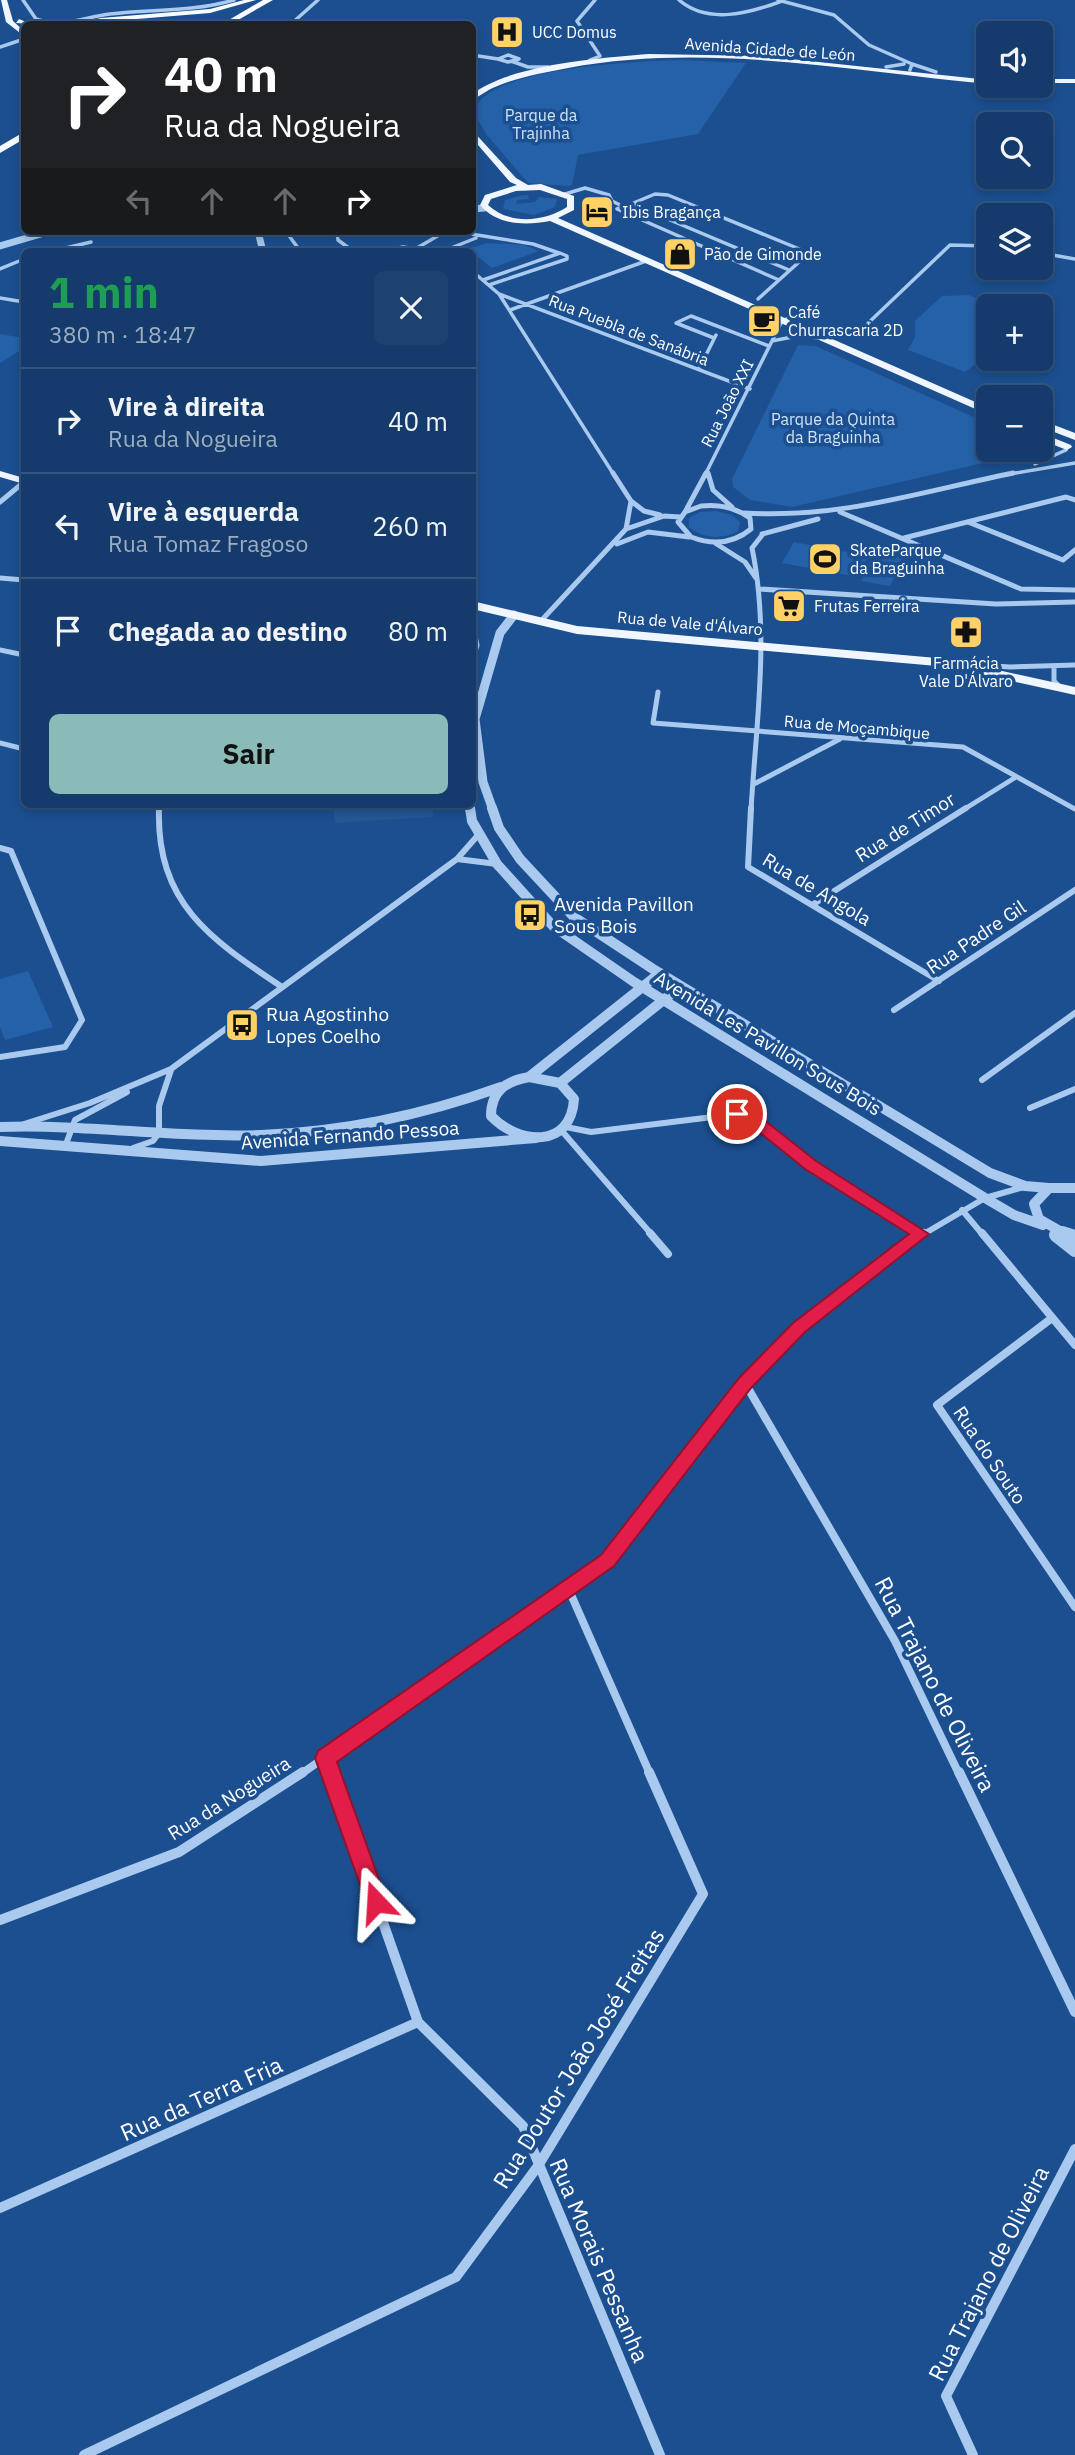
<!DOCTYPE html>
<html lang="pt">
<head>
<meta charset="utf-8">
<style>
  body { margin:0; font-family:"IBM Plex Sans",sans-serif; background:#1d4271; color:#f1f3f6; height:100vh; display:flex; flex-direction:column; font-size:26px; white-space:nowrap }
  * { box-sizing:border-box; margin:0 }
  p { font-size:23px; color:#9dadc1 }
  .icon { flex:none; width:38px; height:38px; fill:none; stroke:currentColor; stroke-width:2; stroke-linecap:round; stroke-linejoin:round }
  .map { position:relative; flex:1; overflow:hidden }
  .side { position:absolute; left:21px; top:248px; width:455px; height:560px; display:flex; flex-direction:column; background:#143b6b; border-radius:10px; box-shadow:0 4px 10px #0003,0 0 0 2px #33557e }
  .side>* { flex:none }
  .guide { position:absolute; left:21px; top:21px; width:455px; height:214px; border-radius:10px; box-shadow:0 4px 10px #0003,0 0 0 2px #33557e; background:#202124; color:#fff; overflow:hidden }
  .controls { position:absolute; left:976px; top:21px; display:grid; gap:14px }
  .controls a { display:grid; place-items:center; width:77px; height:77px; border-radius:10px; background:#143b6b; box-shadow:0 4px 10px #0003,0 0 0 2px #33557e; font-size:35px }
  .pin { position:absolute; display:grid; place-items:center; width:60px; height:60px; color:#fff; margin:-30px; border:4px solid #fff; border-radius:50%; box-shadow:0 2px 7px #0007 }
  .me { position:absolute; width:77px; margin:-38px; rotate:340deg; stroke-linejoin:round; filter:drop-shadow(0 0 5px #0008) }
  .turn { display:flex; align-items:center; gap:24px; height:147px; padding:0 28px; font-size:32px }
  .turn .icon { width:91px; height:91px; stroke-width:2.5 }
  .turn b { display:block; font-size:49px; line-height:60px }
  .lanes { display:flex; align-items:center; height:66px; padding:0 28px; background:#0003; justify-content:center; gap:35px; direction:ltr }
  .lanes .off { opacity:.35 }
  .round { display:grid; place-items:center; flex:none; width:74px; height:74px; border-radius:10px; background:#1d4271 }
  .headline { display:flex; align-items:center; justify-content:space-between; height:119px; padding:0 28px }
  h1 { font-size:42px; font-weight:800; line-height:52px; color:#1e9e55 }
  .primary-button { display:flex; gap:14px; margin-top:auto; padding:14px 28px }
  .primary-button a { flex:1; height:80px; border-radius:10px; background:#8bbbb9; color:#111; font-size:28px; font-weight:800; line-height:80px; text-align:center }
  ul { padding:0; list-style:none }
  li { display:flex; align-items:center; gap:21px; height:105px; padding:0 28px; border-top:2px solid #33557e }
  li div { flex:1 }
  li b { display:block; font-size:26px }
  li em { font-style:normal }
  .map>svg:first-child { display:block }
</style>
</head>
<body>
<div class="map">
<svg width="1075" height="2455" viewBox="0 0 1075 2455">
  <rect width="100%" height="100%" fill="#1b4f8f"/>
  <path fill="#2461a8" d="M681 60 746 63 698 134 578 155 572 185 568 186 528 183 486 134 474 113C481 67 643 61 681 60Z
    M523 195H528L529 199 517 200 516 204 535 202 539 197 557 199 555 207 534 215 503 209 505 200Z
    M488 243 524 245 539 251 492 268 472 252 463 250Z
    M969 295 992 306H989V354L965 372 908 350 915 337V321L942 296Z
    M0 334 24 338V348L0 363Z
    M798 345 816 346 989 424V450H1031V452L792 507 750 500 733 487 732 479Z
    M716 511 732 515 740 522 738 531C723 540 703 539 689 527V518L700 512Z
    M794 542 868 556 857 577 782 563Z
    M875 552 903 558 890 586 861 581Z
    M28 971 53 1027 5 1040 0 1027V979Z"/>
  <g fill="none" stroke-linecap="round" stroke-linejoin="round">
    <path stroke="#a9c9ee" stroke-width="3.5" d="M23 0 36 19C62 28 85 17 110 14 152 9 193 12 234 0
      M679 0C708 25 750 13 782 1
      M778 0 834 15 869 45 912 64 910 70
      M291 24 318 0
      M0 47 24 39
      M472 55 498 59
      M508 55 519 59 508 62 498 59Z
      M590 60 600 56 577 21 595 0
      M511 61 528 67H548
      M912 64 936 72
      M886 67 904 64
      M565 194 585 188 609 195 612 201 624 207 655 194 668 195 809 253 758 299
      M632 204 789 270
      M620 208 617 209 779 280
      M280 231 287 233 301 252
      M452 231 533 244 559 253
      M417 248 441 234 439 231
      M49 252 91 242
      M354 252 338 240 337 233 369 231
      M380 252 403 247 435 252
      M441 252 476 238
      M1041 253 1075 259
      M0 269 24 259
      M472 271 499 294 614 475
      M483 280 560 253 567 256V259L489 285
      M499 294 750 389
      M0 298 24 302
      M510 310 646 261
      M844 336 863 328 950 245 989 246
      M714 338 676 323 691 316 769 346
      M772 341 797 336 820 338
      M699 369 716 335
      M1035 464 1066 450
      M707 471 708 475
      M705 475 782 321 795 315
      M1004 475 1075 463"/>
    <path stroke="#a9c9ee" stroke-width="5" d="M613 473 631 501 626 529
      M708 473 713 490 732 507
      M631 501 644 511 660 515
      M0 502 24 482
      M701 506C719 504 735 507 750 518L751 529C733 544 712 545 691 537L678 522 685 512Z
      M685 512 706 473
      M840 512 1021 589 1075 590
      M744 513C840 519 920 492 1013 473
      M968 522 1063 560 1075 550
      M762 534 818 519
      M904 538 1066 497 1075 500
      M715 543 745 562 756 578
      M617 544 648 532 689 537
      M0 578 24 580
      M760 589 996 604 1075 602
      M540 622 626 529 664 516 680 517
      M0 650 24 655
      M964 664 1010 667 1075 665
      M1054 666V681L1060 687
      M658 692 653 723 963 747 1075 809
      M0 743 24 749
      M754 784 840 739
      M159 810V805
      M751 810C756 724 770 634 752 548L763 534
      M963 810 1016 777"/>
    <path stroke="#a9c9ee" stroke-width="6" d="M159 808C156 903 210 939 282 987
      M751 808 748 867 939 981
      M0 848 11 851 82 1020 65 1047 0 1057
      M457 859 497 864
      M812 905 966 808
      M894 1010 1075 890
      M982 1080 1075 1013
      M1030 1108 1075 1089
      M24 1124 90 1103 171 1069 457 859 479 834
      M566 1127 591 1132 737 1114 753 1119 811 1165 921 1234
      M561 1130 652 1235
      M66 1144 75 1120 127 1092
      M133 1148 153 1141 159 1133V1106L171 1070
      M962 1210 983 1235
      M922 1235 985 1198 1024 1187"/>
    <path stroke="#a9c9ee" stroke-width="8" d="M650 1233 668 1254
      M982 1233 1075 1345
      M1052 1318 937 1405 1075 1607
      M745 1383 895 1641 959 1774
      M569 1590 650 1774
      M325 1758 331 1774
      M301 1774 608 1560 745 1383 799 1328 924 1233"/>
    <path stroke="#a9c9ee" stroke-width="10" d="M330 1772 418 2022 523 2126 660 2455
      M959 1772 1075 2012
      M0 1920 179 1852 303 1772
      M0 2208 418 2022
      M84 2455 456 2277 538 2166 703 1894 649 1772
      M973 2455 946 2396 1075 2149"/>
    <path stroke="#a9c9ee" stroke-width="5" d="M472 209 486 208"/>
    <path stroke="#a9c9ee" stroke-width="7" d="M472 209 484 208
      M258 231 263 252
      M0 246 51 231"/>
    <path stroke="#a9c9ee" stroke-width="9" d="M472 632 475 645 472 654
      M469 805 470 810
      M493 810 483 782 475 719 500 633 514 615"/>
    <path stroke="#a9c9ee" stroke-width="10" d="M470 808 472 821 497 864 553 926 634 982 985 1198 1014 1215 1043 1225
      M492 808 499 828 520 859 574 917 653 969 990 1173 1025 1186 1049 1188
      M529 1077 560 1083 574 1099C571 1149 519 1145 491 1116 491 1091 506 1081 529 1077Z
      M529 1077 660 973
      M560 1083 681 986
      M0 1127C87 1124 174 1138 261 1135 344 1132 423 1115 501 1087
      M0 1141 261 1161 536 1138
      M1067 1235 1039 1219 1034 1204 1049 1188H1075"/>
    <path stroke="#a9c9ee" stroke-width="14" d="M1062 1233 1075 1237
      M1056 1235 1075 1250"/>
    <path fill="#f0f6ff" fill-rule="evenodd" d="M1 0H7L13 21 24 31V36L6 22Z
      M649 54 762 56 989 80V84C850 71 706 42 568 68 543 73 518 77 495 87 487 90 480 96 472 100V94C513 64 599 58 649 54Z
      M1041 79H1075V83H1041Z
      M472 130 516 178 528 185 541 184 574 196V210L558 218 989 408V415L550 221C525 226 497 225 480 205L485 195 517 185 510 182 472 138ZM540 190 567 199V207C544 222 509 225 488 205L491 199 516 191Z
      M1041 420 1075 433V440L1041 427Z
      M1041 433 1071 445 1072 447 1067 450 1041 440Z
      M0 471 24 478V484L0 477Z
      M472 601 577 626 948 659 1075 687V695L948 667 577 634 472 609Z"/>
    <path fill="#f8faff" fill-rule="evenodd" d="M244 0H256L210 13 76 24 101 18 210 9Z
      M263 0H273L231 24H222Z
      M19 19 31 24 16 23Z
      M24 132V139L0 153V146Z"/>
  </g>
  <path fill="#245895" d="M333 805H432L433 817 335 823Z"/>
  <path fill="#2a66ad" stroke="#1d4779" stroke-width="2" d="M333 805H374L333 808Z"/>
  <path fill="#e11d48" stroke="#92132f" stroke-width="2" d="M737 1109 758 1115 816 1161 929 1234 805 1332 751 1388 614 1566 337 1762 387 1902 384 1910 376 1913 369 1910 315 1758 318 1751 601 1555 739 1378 793 1323 909 1234 805 1169 748 1123 731 1118V1110Z"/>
  <defs>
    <g id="hospital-square" transform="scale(1.75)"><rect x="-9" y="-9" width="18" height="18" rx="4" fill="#ffd166" stroke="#1b4f8f"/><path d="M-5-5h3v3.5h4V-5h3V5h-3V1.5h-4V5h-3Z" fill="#111"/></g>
    <g id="hotel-square" transform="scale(1.75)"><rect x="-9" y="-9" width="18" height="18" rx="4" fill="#ffd166" stroke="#1b4f8f"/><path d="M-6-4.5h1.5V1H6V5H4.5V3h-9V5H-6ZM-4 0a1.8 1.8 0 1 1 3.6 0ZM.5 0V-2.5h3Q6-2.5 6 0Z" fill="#111"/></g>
    <g id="shop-square" transform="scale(1.75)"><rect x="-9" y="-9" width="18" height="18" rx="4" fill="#ffd166" stroke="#1b4f8f"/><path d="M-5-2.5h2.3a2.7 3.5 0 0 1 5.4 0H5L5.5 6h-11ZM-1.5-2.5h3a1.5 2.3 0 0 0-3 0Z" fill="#111"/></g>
    <g id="cafe-square" transform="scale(1.75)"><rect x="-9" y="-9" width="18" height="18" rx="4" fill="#ffd166" stroke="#1b4f8f"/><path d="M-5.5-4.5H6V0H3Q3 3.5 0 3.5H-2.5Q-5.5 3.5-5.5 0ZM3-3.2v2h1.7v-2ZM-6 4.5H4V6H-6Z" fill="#111"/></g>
    <g id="stadium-square" transform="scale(1.75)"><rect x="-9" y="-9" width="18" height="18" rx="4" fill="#ffd166" stroke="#1b4f8f"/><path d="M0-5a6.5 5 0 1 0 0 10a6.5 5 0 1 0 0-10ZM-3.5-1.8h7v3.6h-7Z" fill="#111"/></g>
    <g id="supermarket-square" transform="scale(1.75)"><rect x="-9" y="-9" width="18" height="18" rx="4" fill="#ffd166" stroke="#1b4f8f"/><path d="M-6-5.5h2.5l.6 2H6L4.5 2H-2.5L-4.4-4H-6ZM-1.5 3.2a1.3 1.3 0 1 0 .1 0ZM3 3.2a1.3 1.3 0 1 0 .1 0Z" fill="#111"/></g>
    <g id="pharmacy-square" transform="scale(1.75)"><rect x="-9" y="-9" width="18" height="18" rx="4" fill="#ffd166" stroke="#1b4f8f"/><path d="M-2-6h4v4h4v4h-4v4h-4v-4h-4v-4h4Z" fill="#111"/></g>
    <g id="bus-square" transform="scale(1.75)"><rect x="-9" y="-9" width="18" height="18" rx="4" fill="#ffd166" stroke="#1b4f8f"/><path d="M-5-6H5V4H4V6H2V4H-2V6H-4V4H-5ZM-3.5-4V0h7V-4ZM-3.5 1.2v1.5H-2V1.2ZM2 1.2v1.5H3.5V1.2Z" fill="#111"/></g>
  </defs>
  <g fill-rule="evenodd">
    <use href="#hospital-square" x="507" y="32"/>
    <use href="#hotel-square" x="597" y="212"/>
    <use href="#shop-square" x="680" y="254"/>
    <use href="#cafe-square" x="764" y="321"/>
    <use href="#stadium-square" x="825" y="559"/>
    <use href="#supermarket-square" x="789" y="606"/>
    <use href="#pharmacy-square" x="966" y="632"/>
    <use href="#bus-square" x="530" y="915"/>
    <use href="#bus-square" x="242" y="1025"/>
  </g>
  <g text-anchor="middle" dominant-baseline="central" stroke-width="7" stroke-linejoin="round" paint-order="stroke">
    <g font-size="16" fill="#fff" stroke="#1b4f8f" text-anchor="start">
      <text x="532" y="32">UCC Domus</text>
      <text x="622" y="212">Ibis Bragança</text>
      <text x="704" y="254">Pão de Gimonde</text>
      <text x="788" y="312">Café<tspan x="788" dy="18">Churrascaria 2D</tspan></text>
      <text x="850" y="550">SkateParque<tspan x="850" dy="18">da Braguinha</tspan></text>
      <text x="814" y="606">Frutas Ferreira</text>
      <text x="966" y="663" text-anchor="middle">Farmácia<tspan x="966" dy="18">Vale D'Álvaro</tspan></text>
    </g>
    <g font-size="16" fill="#fff" stroke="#1b4f8f">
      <text transform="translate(770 49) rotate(4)">Avenida Cidade de León</text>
      <text transform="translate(629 330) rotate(21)">Rua Puebla de Sanábria</text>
      <text transform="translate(727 403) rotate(-63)">Rua João XXI</text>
      <text transform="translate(690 623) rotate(5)">Rua de Vale d'Álvaro</text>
      <text transform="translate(857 727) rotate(5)">Rua de Moçambique</text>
    </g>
    <g font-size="16" fill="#cfe3fa" stroke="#1b4f8f">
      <text x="541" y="115">Parque da<tspan x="541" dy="18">Trajinha</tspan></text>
      <text x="833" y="419">Parque da Quinta<tspan x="833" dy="18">da Braguinha</tspan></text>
    </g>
    <g font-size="19" fill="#fff" stroke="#1b4f8f">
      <text transform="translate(905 827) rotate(-32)">Rua de Timor</text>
      <text transform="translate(817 889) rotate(31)">Rua de Angola</text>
      <text transform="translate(976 937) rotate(-34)">Rua Padre Gil</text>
      <text transform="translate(768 1043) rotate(31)">Avenida Les Pavillon Sous Bois</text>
      <text transform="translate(350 1135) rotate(-4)">Avenida Fernando Pessoa</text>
      <text transform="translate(990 1455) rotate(56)">Rua do Souto</text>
      <text transform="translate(229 1798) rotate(-32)">Rua da Nogueira</text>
    </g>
    <g font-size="19" fill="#fff" stroke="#1b4f8f" text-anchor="start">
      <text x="554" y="904">Avenida Pavillon<tspan x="554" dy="22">Sous Bois</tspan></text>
      <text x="266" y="1014">Rua Agostinho<tspan x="266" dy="22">Lopes Coelho</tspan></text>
    </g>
    <g font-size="23" fill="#fff" stroke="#1b4f8f">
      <text transform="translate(936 1684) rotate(63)">Rua Trajano de Oliveira</text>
      <text transform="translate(578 2058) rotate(-58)">Rua Doutor João José Freitas</text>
      <text transform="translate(201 2098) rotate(-24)">Rua da Terra Fria</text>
      <text transform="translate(600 2260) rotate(67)">Rua Morais Pessanha</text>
      <text transform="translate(988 2273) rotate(-63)">Rua Trajano de Oliveira</text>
    </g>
  </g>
</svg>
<div class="controls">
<a><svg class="icon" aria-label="sound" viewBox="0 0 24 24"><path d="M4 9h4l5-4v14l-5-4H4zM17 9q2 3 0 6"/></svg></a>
<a><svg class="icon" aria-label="search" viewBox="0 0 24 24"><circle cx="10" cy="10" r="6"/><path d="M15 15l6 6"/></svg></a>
<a><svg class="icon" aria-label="layers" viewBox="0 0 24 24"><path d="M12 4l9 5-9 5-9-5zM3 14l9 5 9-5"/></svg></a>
<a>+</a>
<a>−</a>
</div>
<div class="pin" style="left:737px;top:1114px;background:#d93025"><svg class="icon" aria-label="arrive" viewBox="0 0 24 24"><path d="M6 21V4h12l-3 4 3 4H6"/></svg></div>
<svg class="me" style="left:376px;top:1902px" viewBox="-20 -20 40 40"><path d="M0-17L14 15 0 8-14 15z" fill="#e11d48" stroke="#fff" stroke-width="4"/></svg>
<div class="guide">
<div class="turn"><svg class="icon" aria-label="right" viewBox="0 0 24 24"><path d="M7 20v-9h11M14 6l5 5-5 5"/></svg><div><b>40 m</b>Rua da Nogueira</div></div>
<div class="lanes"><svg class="icon off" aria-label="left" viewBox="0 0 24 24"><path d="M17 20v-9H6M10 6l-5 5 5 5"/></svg><svg class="icon off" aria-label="ahead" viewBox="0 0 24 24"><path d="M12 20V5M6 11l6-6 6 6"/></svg><svg class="icon off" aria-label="ahead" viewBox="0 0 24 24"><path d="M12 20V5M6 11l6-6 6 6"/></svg><svg class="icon" aria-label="right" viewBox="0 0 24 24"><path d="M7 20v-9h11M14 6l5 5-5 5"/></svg></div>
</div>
<section class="side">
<div class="headline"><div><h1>1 min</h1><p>380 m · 18:47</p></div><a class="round"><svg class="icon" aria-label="close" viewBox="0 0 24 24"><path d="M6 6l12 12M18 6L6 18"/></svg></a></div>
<ul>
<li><svg class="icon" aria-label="right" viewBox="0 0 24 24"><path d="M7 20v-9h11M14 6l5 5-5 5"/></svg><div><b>Vire à direita</b><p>Rua da Nogueira</p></div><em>40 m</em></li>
<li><svg class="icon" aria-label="left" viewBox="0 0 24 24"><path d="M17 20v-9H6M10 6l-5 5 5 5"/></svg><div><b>Vire à esquerda</b><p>Rua Tomaz Fragoso</p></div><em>260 m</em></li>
<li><svg class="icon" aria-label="arrive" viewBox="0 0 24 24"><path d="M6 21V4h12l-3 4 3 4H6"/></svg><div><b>Chegada ao destino</b></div><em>80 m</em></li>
</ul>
<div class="primary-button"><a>Sair</a></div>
</section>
</div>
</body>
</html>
